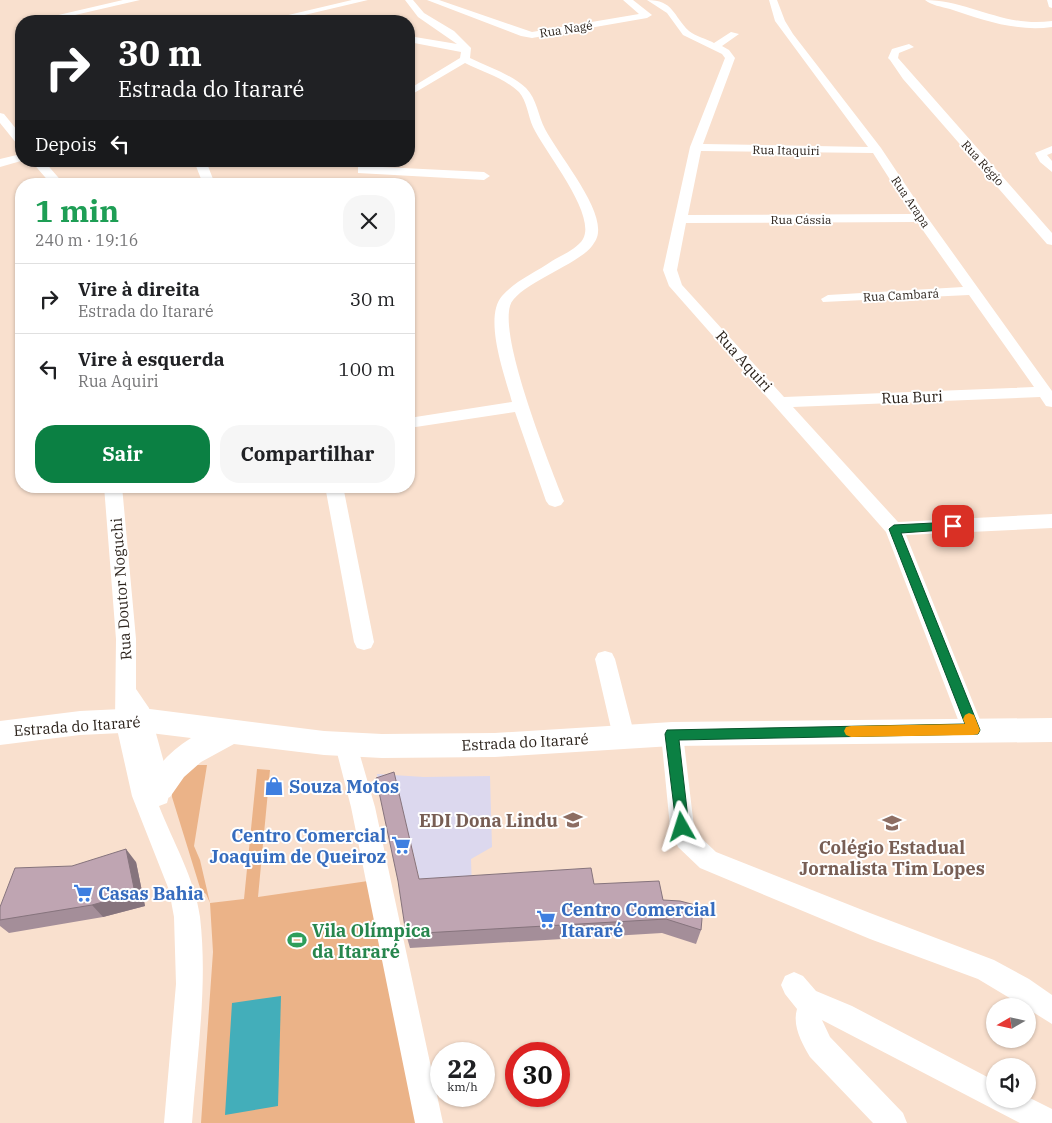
<!DOCTYPE html>
<html lang="pt">
<head>
<meta charset="utf-8">
<style>
  body { margin:0; font-family:"IBM Plex Serif",serif; background:#f6f6f6; color:#202124; height:100vh; display:flex; flex-direction:column; font-size:19px; white-space:nowrap }
  * { box-sizing:border-box; margin:0 }
  p { font-size:16px; color:#757577 }
  .icon { flex:none; width:28px; height:28px; fill:none; stroke:currentColor; stroke-width:2; stroke-linecap:round; stroke-linejoin:round }
  .map { position:relative; flex:1; overflow:hidden }
  .details { position:absolute; left:15px; top:178px; width:400px; height:315px; display:flex; flex-direction:column; background:#fff; border-radius:20px; box-shadow:0 1px 4px #0004 }
  .details>* { flex:none }
  .guide { position:absolute; left:15px; top:15px; width:400px; height:152px; border-radius:20px; box-shadow:0 1px 4px #0004; background:#202124; color:#fff; overflow:hidden }
  .needle { width:32px; rotate:261deg }
  .fabs { position:absolute; left:986px; top:998px; display:grid; gap:10px }
  .fabs a { display:grid; place-items:center; width:50px; height:50px; border-radius:50%; background:#fff; box-shadow:0 1px 4px #0004; font-size:25px }
  .speed { position:absolute; left:430px; top:1042px; display:flex; gap:10px; font-size:25px; font-weight:700; text-align:center }
  .speed>* { display:grid; place-content:center; width:65px; height:65px; border-radius:50%; background:#fff; box-shadow:0 1px 4px #0004; line-height:1 }
  .speed small { font-size:12px; font-weight:400 }
  .speed .limit { border:8px solid #d22; background:#fff; color:#111 }
  .pin { position:absolute; display:grid; place-items:center; width:42px; height:42px; color:#fff; margin:-21px; border-radius:10px; box-shadow:0 2px 8px #0006 }
  .me { position:absolute; width:55px; margin:-28px; rotate:354deg; stroke-linejoin:round; filter:drop-shadow(0 0 4px #0008) }
  .turn { display:flex; align-items:center; gap:18px; height:105px; padding:0 20px; font-size:22px }
  .turn .icon { width:65px; height:65px; stroke-width:2.5 }
  .turn b { display:block; font-size:35px; line-height:42px }
  .then { display:flex; align-items:center; height:48px; padding:0 20px; background:#0003; gap:10px; font-size:19px }
  .round { display:grid; place-items:center; flex:none; width:52px; height:52px; border-radius:20px; background:#f6f6f6 }
  .overview { display:flex; align-items:center; justify-content:space-between; height:85px; padding:0 20px }
  h1 { font-size:30px; font-weight:700; line-height:38px; color:#1e9e55 }
  .primary-button { display:flex; gap:10px; margin-top:auto; padding:10px 20px }
  .primary-button a { flex:1; height:58px; border-radius:20px; background:#0b8043; color:#fff; font-size:20px; font-weight:700; line-height:58px; text-align:center }
  .primary-button a+a { background:#f6f6f6; color:#202124 }
  ul { padding:0; list-style:none }
  li { display:flex; align-items:center; gap:15px; height:70px; padding:0 20px; border-top:1px solid #e0e0e0 }
  li div { flex:1 }
  li b { display:block; font-size:19px }
  li em { font-style:normal }
  .map>svg:first-child { display:block }
</style>
</head>
<body>
<div class="map">
<svg width="1052" height="1123" viewBox="0 0 1052 1123">
  <rect width="100%" height="100%" fill="#f9e0ce"/>
  <path fill="#dcd8ee" d="M377 774 424 777 490 776 492 847 471 859 472 890 423 893 398 790 380 794Z"/>
  <path fill="#ebb388" d="M192 765H207L194 846 200 860 210 903 206 894 201 891 172 797V793Z
    M257 769 270 770 258 897 368 881 421 1123H201L213 952 210 903 244 899Z"/>
  <path fill="#43aeba" d="M281 996 278 1106 225 1115 232 1003Z"/>
  <g fill="none" stroke-linecap="round" stroke-linejoin="round">
    <path fill="#fff" fill-rule="evenodd" d="M123 0H140L49 21 37 20Z
      M352 0H368L279 21H263Z
      M405 0H413L424 13 454 31 471 48 470 58C488 67 511 74 526 88 537 99 538 116 545 129 558 154 601 205 598 232 598 237 595 242 592 246 578 265 516 285 510 306 500 341 549 463 564 501L561 505 555 507 549 505 546 501 515 412 409 428V418L512 402C505 376 483 318 502 296 515 281 536 272 552 261 562 255 577 249 583 239 597 214 544 151 533 127 528 116 527 101 519 92 504 78 483 72 465 63L409 96V89L460 58 461 52 409 42V36L457 44 418 17Z
      M427 0H439L532 32 639 14 623 0H633L652 15 647 18 532 38 521 36Z
      M647 0C674 0 673 16 689 31 695 36 707 39 714 43L731 32 739 34 722 46 729 50 735 58 703 144 868 147 775 21 769 0H777L785 21 793 34 881 148 927 217 1052 391V407L1046 406 1040 397 793 407 898 522 1052 514V528L906 535 984 730 981 737 973 739 965 737 962 730 886 532 669 286 663 270 690 147 725 58 722 54 683 35 667 13ZM701 151 873 153 912 214 688 215ZM917 222 963 287 828 295 821 299 823 302 969 295 1034 387 784 397 682 285 677 270 686 223Z
      M925 0C968 0 1004 28 1052 21V27C1017 32 982 20 950 9 942 7 931 5 925 0Z
      M1047 0H1052V8L1049 7Z
      M909 44 914 47 899 53 898 58 1052 233V245L1047 244 903 79 890 60 888 58 892 49Z
      M0 113 4 114 21 135V145L17 144 0 123Z
      M1052 146V153L1047 155 1052 161V172L1040 162 1035 153Z
      M21 154V161L0 167V159Z
      M31 161H44L64 184H51Z
      M194 161H206L215 184H203Z
      M362 166 484 172 490 176 484 180 358 173V167Z
      M104 486H122L136 639V689L149 708 171 788 167 803 159 806C173 842 195 879 200 917 208 985 197 1056 192 1123H164L176 984 174 917 169 890 132 796 115 720 116 639Z
      M325 486H343L374 642 371 648 364 650 357 648 354 642Z
      M605 651 612 653 615 659 635 737 632 744 624 747 616 744 613 737 595 659 598 653Z
      M672 724 680 727 683 734 694 827 695 832 716 852 870 913 994 960 1029 979 1052 995V1024L1028 1009V1006H1023L978 979 870 939 700 868 678 847 670 827 661 734 664 727Z
      M346 735 354 738 357 745 375 807 443 1123H415L351 807 335 745 338 738Z
      M794 972 803 976 816 991 852 1006 995 1081V1099L1028 1097 1052 1109V1123H1020L822 1020 830 1037 903 1113 907 1123H873L810 1057C802 1043 792 1026 797 1009L785 994 781 985 785 976Z"/>
    <path fill="#fff" fill-rule="evenodd" d="M142 708 324 731 382 734 495 733 672 722 1052 718V742L672 746 495 757 382 758 324 755 234 744 201 762 184 777 170 797 160 801 150 797 146 788C155 766 171 751 191 738L142 732 80 735 0 745V721L80 711Z"/>
  </g>
  <path fill="#a48e99" d="M136 862 145 906 103 917 9 933 0 926V907L72 866Z
    M419 879 594 884 663 900 701 930 696 944 662 933 410 948 406 934Z"/>
  <path fill="#86747d" d="M126 849 136 862 145 906 103 917 92 905Z"/>
  <path fill="#bfa5b2" stroke="#86747d" d="M394 772 419 879 591 868 594 884 659 881 663 900 680 901 703 907 701 930 666 919 406 934 398 881 376 778Z
    M126 849 135 893 92 905 0 920V907L15 868 72 866Z"/>
  <path fill="#0b8043" stroke="#07532c" d="M953 522 959 526 957 529 901 533 980 730 978 734 679 740 689 827 687 832 682 834 677 832 665 734 667 730 965 724 889 529 894 525Z"/>
  <path fill="#f59e0b" d="M969 713 974 715 980 730 978 734 973 735 851 737 846 735 844 731 846 727 851 726 965 724 963 719 965 715Z"/>
  <defs>
    <g id="shop-bare" transform="scale(1.5)"><path d="M-5-2.5h2.3a2.7 3.5 0 0 1 5.4 0H5L5.5 6h-11ZM-1.5-2.5h3a1.5 2.3 0 0 0-3 0Z" fill="#3f7fe0" stroke="#fff" stroke-width="2.5" paint-order="stroke"/></g>
    <g id="school-bare" transform="scale(1.5)"><path d="M0-5L7-2L0 1L-7-2ZM-4 1L0 2.5L4 1V4Q0 6-4 4Z" fill="#8d6e63" stroke="#fff" stroke-width="2.5" paint-order="stroke"/></g>
    <g id="supermarket-bare" transform="scale(1.5)"><path d="M-6-5.5h2.5l.6 2H6L4.5 2H-2.5L-4.4-4H-6ZM-1.5 3.2a1.3 1.3 0 1 0 .1 0ZM3 3.2a1.3 1.3 0 1 0 .1 0Z" fill="#3f7fe0" stroke="#fff" stroke-width="2.5" paint-order="stroke"/></g>
    <g id="stadium-bare" transform="scale(1.5)"><path d="M0-5a6.5 5 0 1 0 0 10a6.5 5 0 1 0 0-10ZM-3.5-1.8h7v3.6h-7Z" fill="#2e9e5b" stroke="#fff" stroke-width="2.5" paint-order="stroke"/></g>
  </defs>
  <g fill-rule="evenodd">
    <use href="#shop-bare" x="274" y="786"/>
    <use href="#school-bare" x="573" y="820"/>
    <use href="#school-bare" x="892" y="823"/>
    <use href="#supermarket-bare" x="401" y="845"/>
    <use href="#supermarket-bare" x="83" y="893"/>
    <use href="#supermarket-bare" x="546" y="919"/>
    <use href="#stadium-bare" x="297" y="940"/>
  </g>
  <g text-anchor="middle" dominant-baseline="central" stroke-width="4" stroke-linejoin="round" paint-order="stroke">
    <g font-size="12" fill="#2b221b" stroke="#fff">
      <text transform="translate(566 29) rotate(-9)">Rua Nagé</text>
      <text transform="translate(786 150) rotate(1)">Rua Itaquiri</text>
      <text transform="translate(983 163) rotate(48)">Rua Régio</text>
      <text transform="translate(911 202) rotate(56)">Rua Arapa</text>
      <text x="801" y="219">Rua Cássia</text>
      <text transform="translate(901 295) rotate(-3)">Rua Cambará</text>
    </g>
    <g font-size="15" fill="#2b221b" stroke="#fff">
      <text transform="translate(744 361) rotate(48)">Rua Aquiri</text>
      <text transform="translate(912 397) rotate(-2)">Rua Buri</text>
      <text transform="translate(121 589) rotate(-94)">Rua Doutor Noguchi</text>
      <text transform="translate(77 726) rotate(-4)">Estrada do Itararé</text>
      <text transform="translate(525 742) rotate(-3)">Estrada do Itararé</text>
    </g>
    <g font-size="18" font-weight="bold" fill="#366cbe" stroke="#fff" text-anchor="start">
      <text x="289" y="786">Souza Motos</text>
      <text x="386" y="835" text-anchor="end">Centro Comercial<tspan x="386" dy="21">Joaquim de Queiroz</tspan></text>
      <text x="98" y="893">Casas Bahia</text>
      <text x="561" y="909">Centro Comercial<tspan x="561" dy="21">Itararé</tspan></text>
    </g>
    <g font-size="18" font-weight="bold" fill="#785e54" stroke="#fff" text-anchor="end">
      <text x="558" y="820">EDI Dona Lindu</text>
      <text x="892" y="847" text-anchor="middle">Colégio Estadual<tspan x="892" dy="21">Jornalista Tim Lopes</tspan></text>
    </g>
    <g font-size="18" font-weight="bold" fill="#27864d" stroke="#fff" text-anchor="start">
      <text x="312" y="930">Vila Olímpica<tspan x="312" dy="21">da Itararé</tspan></text>
    </g>
  </g>
</svg>
<div class="fabs">
<a><svg class="needle" viewBox="-14 -14 28 28"><path d="M0-13l5 13h-10z" fill="#e53935"/><path d="M0 13l5-13h-10z" fill="#757577"/></svg></a>
<a><svg class="icon" aria-label="sound" viewBox="0 0 24 24"><path d="M4 9h4l5-4v14l-5-4H4zM17 9q2 3 0 6"/></svg></a>
</div>
<div class="speed"><div>22<small>km/h</small></div><div class="limit">30</div></div>
<div class="pin" style="left:953px;top:526px;background:#d93025"><svg class="icon" aria-label="arrive" viewBox="0 0 24 24"><path d="M6 21V4h12l-3 4 3 4H6"/></svg></div>
<svg class="me" style="left:682px;top:827px" viewBox="-20 -20 40 40"><path d="M0-17L14 15 0 8-14 15z" fill="#0b8043" stroke="#fff" stroke-width="4"/></svg>
<div class="guide">
<div class="turn"><svg class="icon" aria-label="right" viewBox="0 0 24 24"><path d="M7 20v-9h11M14 6l5 5-5 5"/></svg><div><b>30 m</b>Estrada do Itararé</div></div>
<div class="then">Depois<svg class="icon" aria-label="left" viewBox="0 0 24 24"><path d="M17 20v-9H6M10 6l-5 5 5 5"/></svg></div>
</div>
<section class="details">
<div class="overview"><div><h1>1 min</h1><p>240 m · 19:16</p></div><a class="round"><svg class="icon" aria-label="close" viewBox="0 0 24 24"><path d="M6 6l12 12M18 6L6 18"/></svg></a></div>
<ul>
<li><svg class="icon" aria-label="right" viewBox="0 0 24 24"><path d="M7 20v-9h11M14 6l5 5-5 5"/></svg><div><b>Vire à direita</b><p>Estrada do Itararé</p></div><em>30 m</em></li>
<li><svg class="icon" aria-label="left" viewBox="0 0 24 24"><path d="M17 20v-9H6M10 6l-5 5 5 5"/></svg><div><b>Vire à esquerda</b><p>Rua Aquiri</p></div><em>100 m</em></li>
</ul>
<div class="primary-button"><a>Sair</a><a>Compartilhar</a></div>
</section>
</div>
</body>
</html>
